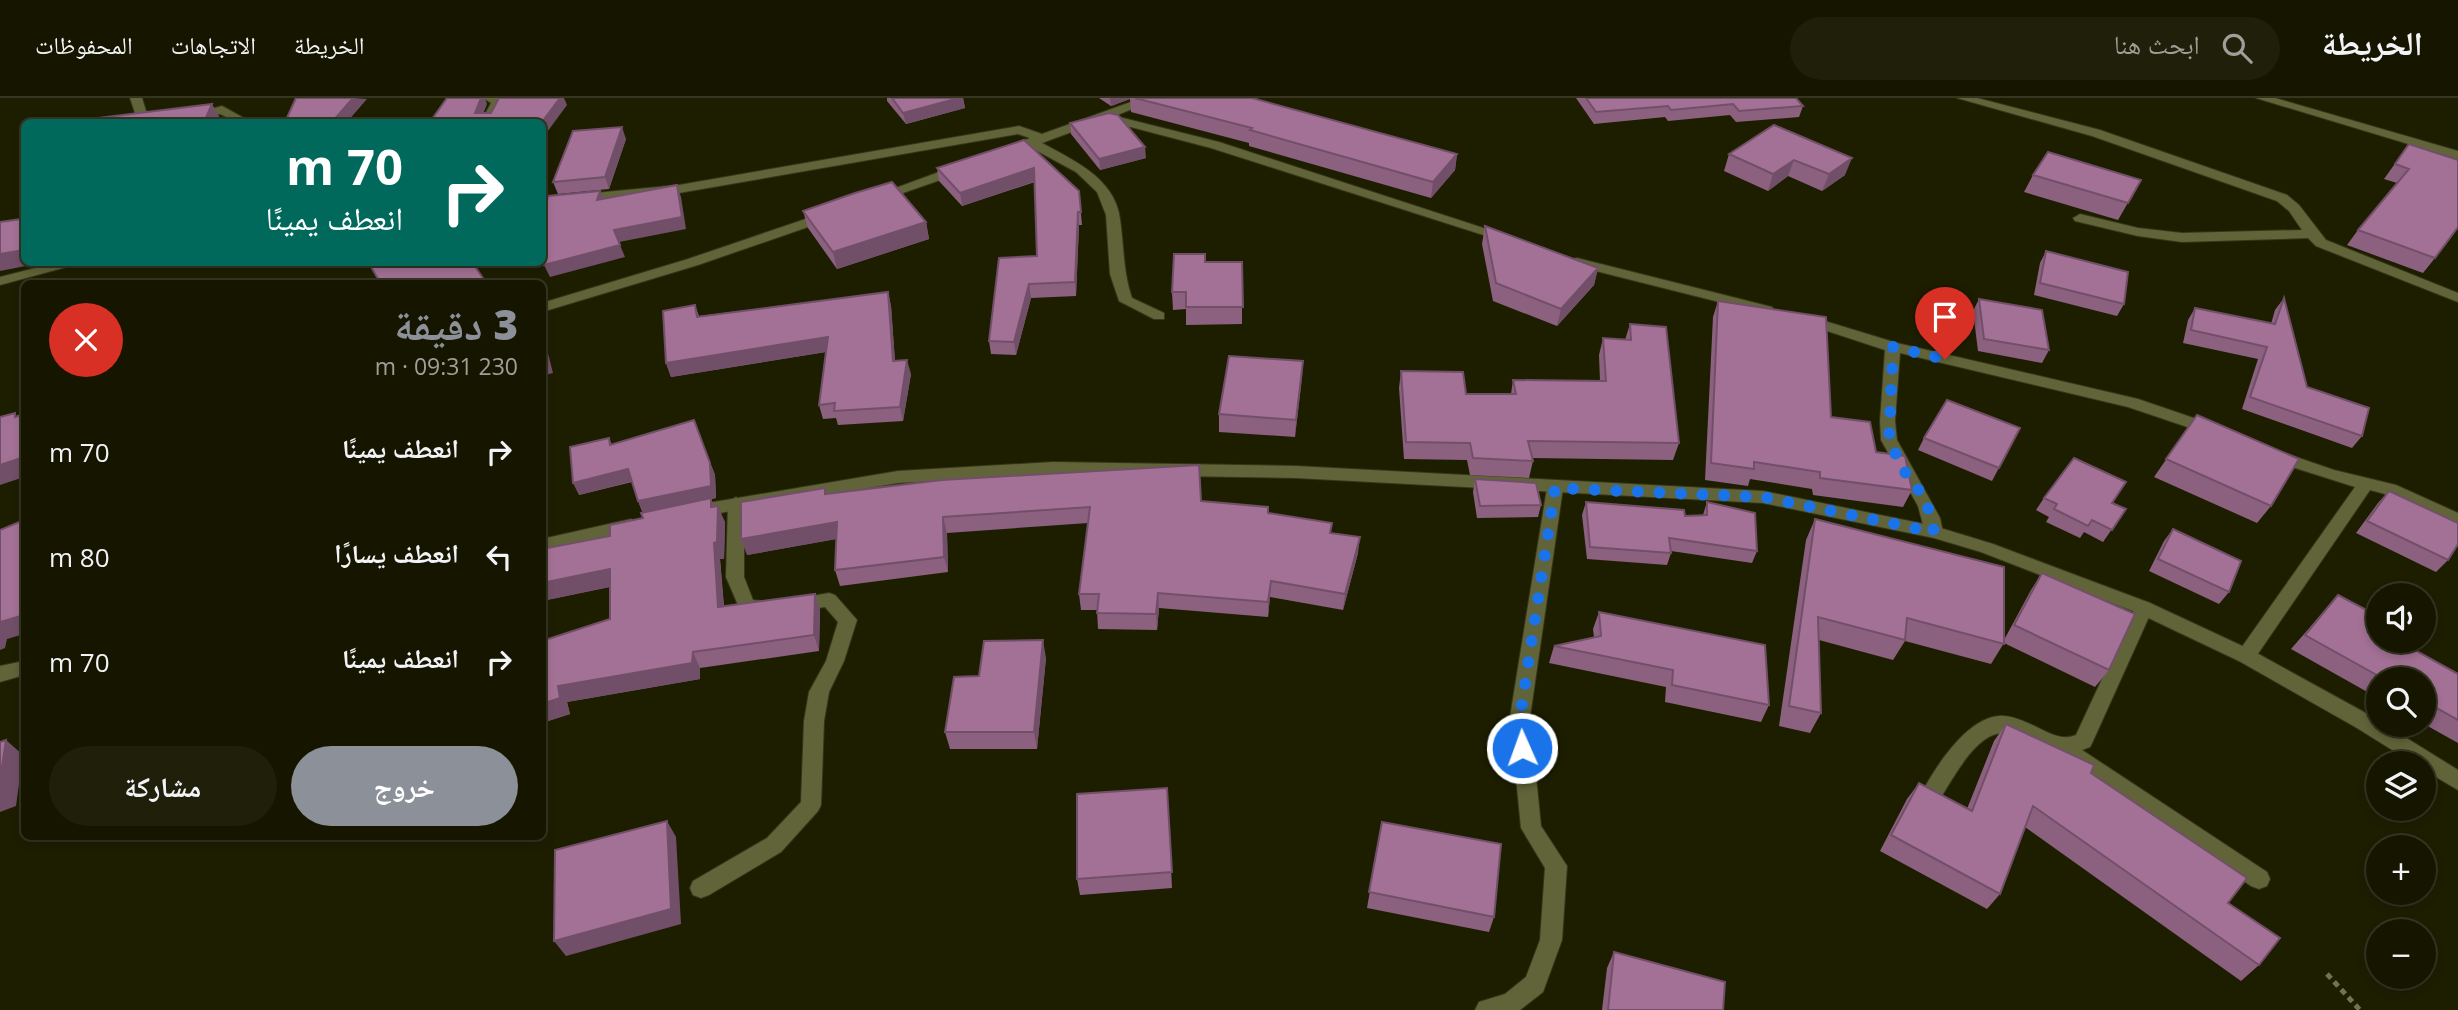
<!DOCTYPE html>
<html lang="ar">
<head>
<meta charset="utf-8">
<style>
  body { margin:0; font-family:"Open Sans","Noto Naskh Arabic",sans-serif; background:#1f1f0a; color:#f1f3f6; direction:rtl; height:100vh; display:flex; flex-direction:column; font-size:26px; white-space:nowrap }
  * { box-sizing:border-box; margin:0 }
  p { font-size:23px; color:#9e9f99 }
  .icon { flex:none; width:38px; height:38px; fill:none; stroke:currentColor; stroke-width:2; stroke-linecap:round; stroke-linejoin:round }
  .map { position:relative; flex:1; overflow:hidden; direction:ltr }
  .sheet { position:absolute; left:21px; top:182px; width:525px; height:560px; display:flex; flex-direction:column; background:#161600; border-radius:10px; box-shadow:0 4px 10px #0003,0 0 0 2px #353522; direction:rtl }
  .sheet>* { flex:none }
  .hud { position:absolute; left:21px; top:21px; width:525px; height:147px; border-radius:10px; box-shadow:0 4px 10px #0003,0 0 0 2px #353522; direction:rtl; background:#00695c; color:#fff; overflow:hidden }
  .fabs { position:absolute; left:2366px; top:485px; display:grid; gap:14px }
  .fabs a { display:grid; place-items:center; width:70px; height:70px; border-radius:50%; background:#161600; box-shadow:0 4px 10px #0003,0 0 0 2px #353522; font-size:35px }
  .pin { position:absolute; display:grid; place-items:center; width:60px; height:60px; color:#fff; margin:-72px -30px; border-radius:50% 50% 50% 0; rotate:-45deg; box-shadow:0 0 7px #0007 }
  .pin .icon { rotate:45deg }
  .me { position:absolute; width:77px; margin:-38px; rotate:358deg; stroke-linejoin:round; filter:drop-shadow(0 0 5px #0008) }
  .turn { display:flex; align-items:center; gap:24px; height:147px; padding:0 28px; font-size:32px }
  .turn .icon { width:91px; height:91px; stroke-width:2.5 }
  .turn b { display:block; font-size:49px; line-height:60px }
  .round { display:grid; place-items:center; flex:none; width:74px; height:74px; border-radius:37px; background:#1f1f0a }
  .headline { display:flex; align-items:center; justify-content:space-between; height:119px; padding:0 28px }
  h1 { font-size:42px; font-weight:800; line-height:52px; color:#8c9099 }
  .action { display:flex; gap:14px; margin-top:auto; padding:14px 28px }
  .action a { flex:1; height:80px; border-radius:42px; background:#8c9099; color:#fff; font-size:28px; font-weight:800; line-height:80px; text-align:center }
  .action a+a { background:#1f1f0a; color:#f1f3f6 }
  ul { padding:0; list-style:none }
  li { display:flex; align-items:center; gap:21px; height:105px; padding:0 28px }
  li div { flex:1 }
  li b { display:block; font-size:26px }
  li em { font-style:normal }
  header { display:flex; align-items:center; gap:42px; box-sizing:border-box; height:98px; padding:0 35px; background:#161600; border-bottom:2px solid #353522 }
  header strong { font-size:33px }
  nav { display:flex; gap:38px; margin-inline-start:auto; font-size:24px }
  .search { width:490px; height:63px; background:#1f1f0a; display:flex; align-items:center; gap:18px; box-sizing:border-box; padding:0 24px; border-radius:38px; color:#9e9f99; font-size:26px }
  .map>svg:first-child { display:block }
</style>
</head>
<body>
<header>
<strong>الخريطة</strong>
<div class="search"><svg class="icon" aria-label="search" viewBox="0 0 24 24"><circle cx="10" cy="10" r="6"/><path d="M15 15l6 6"/></svg>ابحث هنا</div>
<nav><a>الخريطة</a><a>الاتجاهات</a><a>المحفوظات</a></nav>
</header>
<div class="map">
<svg width="2458" height="912" viewBox="0 0 2458 912">
  <rect width="100%" height="100%" fill="#1d1e00"/>
  <g fill="none" stroke-linecap="round" stroke-linejoin="round">
    <g stroke="#36371a" stroke-width="2">
      <path id="minor" d="M130 0H142L146 13 166 23 146 24 135 15Z
        M483 0H499L504 4 493 24H481L491 5Z
        M1142 0H1159L1115 18 1219 44 1511 139 1509 142H1499L1211 50 1104 22 1042 45C1073 62 1115 80 1120 121 1124 149 1123 174 1132 200L1164 215V221H1154L1119 203 1110 176 1106 117 1097 94 1076 74 1030 49 1003 56V50L1030 40 1018 36 679 95 542 108V100L679 87 1019 28 1042 36Z
        M1957 0H1977L2100 32 2287 97 2299 107 2326 142 2458 195V204L2316 148 2308 140 2182 144 2138 138 2075 123 2073 120 2080 116 2138 130 2182 135 2302 132 2289 113 2277 103 2092 38Z
        M2256 0H2275L2458 53V61Z
        M222 8 251 24H237L220 16 195 21 189 17Z
        M961 66 967 70 966 73 883 102H873L871 99Z
        M829 113 836 117 834 120 698 167 542 214V205L688 161Z
        M1577 160 1772 209 1774 212 1767 216 1572 167V161Z
        M59 164H85L0 187V179Z
        M1805 217 1897 245 2138 301 2220 329 2222 333 2214 338 2128 309 1900 255 1895 323 1897 342 1940 420 1943 434 1934 440 1925 434 1918 408 1881 342 1880 323 1885 252 1800 224V218Z
        M2276 352 2334 372 2396 387 2458 415V428L2385 396 2370 392 2253 563H2239L2237 558 2239 553 2355 389 2270 362 2268 358 2270 354Z
        M1555 384 1563 390 1530 619 1541 728 1567 768 1562 842 1543 894 1520 912H1475L1479 904 1505 896 1526 879 1540 842 1545 770 1521 730 1510 619 1547 390Z
        M736 399 744 405V479L753 502 772 504 775 509 772 514H741L726 479 728 405Z
        M829 495 835 497 857 522 844 563 829 594 824 623 821 707 818 713 781 754 709 797 701 800 693 797 690 790 693 783 767 740 801 704 804 623 809 594 826 563 838 524 825 509 794 514 788 512 785 507 788 502Z
        M2144 503 2150 505 2153 510 2093 643 2090 649 2082 652 2267 774 2270 781 2267 788 2259 791 2251 788 2066 662 2063 656C2044 654 2029 641 2012 636 1978 626 1952 684 1936 707L1929 710 1922 707 1919 701C1932 673 1966 620 1999 618 2009 617 2021 622 2030 626 2045 632 2059 644 2076 637L2135 510 2138 505Z"/>
    </g>
    <g stroke="#36371a" stroke-width="2">
      <path id="tertiary" d="M1053 364 1296 368 1763 393 1934 428 1993 446 2150 505 2253 553 2371 618 2378 623V626H2384L2458 672V692L2424 672V665H2413L2357 630 2239 563 2138 515 1981 454 1934 440 1763 405 1296 380 1053 376 898 385 696 419 688 413 696 407 898 373Z
        M631 421 640 427 637 431 542 453V441Z
        M24 563V577L0 584V568Z"/>
    </g>
    <path stroke="#717359" stroke-width="5" stroke-dasharray="6 4.5" stroke-linecap="butt" d="M2327 876 2360 912"/>
    <use href="#minor" fill="#616439" fill-rule="evenodd"/>
    <use href="#tertiary" fill="#616439" fill-rule="evenodd"/>
  </g>
  <path fill="#8c6180" d="M887 0H963L965 10 906 26 887 3Z
    M1099 0H1258L1256 1 1457 56 1455 72 1431 100 1249 48V45L1131 14 1130 1 1111 8Z
    M1576 0H1796L1803 8 1799 19 1736 24 1730 17 1668 23 1665 19 1594 26Z
    M1070 25 1146 60 1100 72 1071 36Z
    M1774 27 1845 77 1822 93 1788 78 1768 93 1724 73 1729 56Z
    M626 41 609 91 558 96 553 84Z
    M1024 42 1079 93 1082 127H1079L1076 198 1031 200 1016 257 991 256 989 243 1037 158 1035 84 962 108 939 83 937 70Z
    M2409 46 2435 160 2423 175 2347 147 2358 132 2397 85 2384 81Z
    M2033 77 2141 82 2118 122 2024 94Z
    M803 113 926 124 929 141 837 171 808 130Z
    M1485 128 1598 170 1594 187 1557 228 1493 203 1482 146Z
    M2046 153 2124 206 2117 218 2034 197 2040 165Z
    M1205 164H1242V226L1186 227V211L1173 212 1172 194Z
    M888 194 891 208 895 263 911 276 903 323 838 327 836 320 823 321 819 307 826 254 671 279 666 265 695 207 699 218Z
    M2284 200 2307 289 2362 338 2352 350 2242 311 2258 261 2183 245 2188 222 2195 210 2271 226 2275 212Z
    M1979 201 2049 252 2042 265 1978 253 1973 213Z
    M1718 203 1831 319 1876 354 1912 392 1903 409 1813 397 1812 391 1750 381 1748 388 1705 382 1713 219Z
    M1630 226 1679 345 1673 362 1532 360 1533 363 1529 380 1470 377 1467 362 1404 361 1399 290 1401 273 1466 296H1511L1513 282 1600 283 1599 257 1603 240 1625 242Z
    M1303 263 1295 339 1219 334V316Z
    M2197 317 2271 408 2257 425 2154 379Z
    M694 322 715 377 716 400 711 401 714 408 725 424 724 461H720L724 508 815 496 820 512 819 553 700 570V581L567 604 570 616 542 625V543L610 521V489L542 503V451L610 438 643 420V415L638 403 632 384 579 397 609 340 612 347Z
    M2020 330 1992 383 1918 352 1924 340Z
    M1475 381 1541 407 1538 419 1477 420 1473 394Z
    M2389 393 2448 462 2436 474 2356 435 2378 405Z
    M827 395 1201 403 1268 415 1332 435 1358 455 1343 512 1270 499 1268 519 1159 510 1157 532 1098 531 1097 512H1081L1079 496 1088 425 947 435 948 474 840 488 835 472 836 441 747 457Z
    M2044 400 2112 405 2126 411 2103 444 2084 434 2080 440 2046 424 2049 419 2036 412Z
    M1586 404 1685 418 1703 417 1707 404 1757 453 1752 465 1671 453V455L1667 467 1587 461 1582 417Z
    M1815 421 2004 542 2031 492 2042 475 2109 572 2095 589 2004 545 1991 566 1905 543 1893 562 1819 542 1821 615 1810 635 1779 628 1806 442Z
    M2173 431 2229 494 2219 506 2149 473 2164 443Z
    M2338 497 2411 550 2458 576V645L2424 626V581H2378V600L2291 551Z
    M1599 514 1769 607 1761 624 1665 604 1666 589 1549 565 1554 548 1594 539 1593 531Z
    M1046 560 1037 651H950L945 634 979 578Z
    M2006 626 2091 675 2228 805 2259 867 2241 883 2025 729 2000 796 1987 811 1880 753 1907 701 1919 685 1967 711 1994 643Z
    M1167 690 1172 790 1080 797 1077 781Z
    M1382 724 1494 819 1489 834 1367 810Z
    M1614 854 1723 912H1602L1607 870Z"/>
  <path fill="#724f68" d="M353 0 367 1 347 24H332Z
    M481 0H485L487 6 480 24 475 15Z
    M560 0H564L567 7 542 41V24Z
    M959 0H963L965 10 906 26 903 15Z
    M1110 0H1130V1L1111 8Z
    M212 6 220 20 218 24H204Z
    M622 29 626 41 609 91 605 79Z
    M1145 49 1146 60 1100 72 1099 61Z
    M1457 56 1455 72 1431 100 1433 84Z
    M1852 60 1845 77 1822 93 1829 76Z
    M1794 62 1788 78 1768 93 1773 76Z
    M1034 70 1036 83 962 108 960 95Z
    M677 87 681 99 686 131 619 144 614 132Z
    M600 93 605 105 597 102Z
    M1078 114 1079 127 1076 198 1075 184Z
    M926 124 929 141 837 171 833 154Z
    M620 147 625 159 550 179 544 167Z
    M24 152V164H46L0 173V156Z
    M1598 170 1594 187 1557 228 1561 211Z
    M1029 186 1031 200 1016 257 1014 244Z
    M888 194 891 208 896 277 893 263Z
    M542 232 553 275 542 278Z
    M828 239 832 253 671 279 666 265Z
    M907 262 911 276 903 323 900 309Z
    M1303 263 1302 280 1295 339 1296 322Z
    M24 359V379L0 387V367Z
    M710 365 715 377 716 400 711 401 717 417 718 408 725 424 724 461H720L725 525 643 416 638 403Z
    M628 371 633 383 579 397 573 385Z
    M943 419 947 435 948 474 944 459Z
    M837 424 842 440 747 457 741 441Z
    M1360 439 1358 455 1343 512 1345 496Z
    M610 471 618 487 542 503V485Z
    M1271 483 1270 499 1268 519V504Z
    M1158 495 1159 510 1157 532 1156 516Z
    M815 496 820 512 819 553 814 537Z
    M24 517V536L7 541 5 550 0 552V524Z
    M1043 542 1046 560 1037 651 1034 634Z
    M693 554 700 570V581L567 604 570 616 542 625V606L558 588Z
    M6 642 23 657 16 708 0 714V682Z
    M667 723 676 739 681 826 566 858 554 843Z"/>
  <path fill="#a37195" stroke="#724f68" stroke-width="2" d="M296 0H353L332 24H285Z
    M447 0H481L475 15H491L499 0H560L542 24H430Z
    M892 0H959L903 15Z
    M1135 0H1252L1457 56 1433 84 1250 32 1252 30Z
    M1586 0H1796L1803 8 1739 13 1733 6 1671 12 1668 8 1596 14Z
    M212 6 204 24H66Z
    M1109 15 1118 17 1145 49 1099 61 1070 25Z
    M1774 27 1852 60 1829 76 1794 62 1773 76 1729 56Z
    M622 29 605 79 553 84 573 33Z
    M1024 42 1079 93 1081 114H1078L1075 184 1029 186 1014 244 989 243 999 160 1037 158 1034 70 960 95 937 70Z
    M2409 46 2458 62V129L2435 160 2358 132 2409 71 2395 66Z
    M2048 54 2141 82 2128 105 2033 77Z
    M892 84 926 124 833 154 803 113 855 95Z
    M677 87 682 119 614 132 620 147 544 167 542 162V125L548 98 600 93 597 102Z
    M24 112V152L0 156V124L21 121Z
    M1485 128 1598 170 1561 211 1496 185Z
    M2046 153 2128 174 2124 206 2040 185Z
    M1174 156H1205V164H1242L1243 209H1186V194H1172Z
    M378 164H472L487 186H381L370 167Z
    M888 194 893 263 907 262 900 309 834 313 835 305 819 307 828 239 666 265 663 213 695 207 697 219Z
    M2284 200 2307 289 2369 310 2362 338 2250 299 2267 249 2191 232 2195 210 2275 226Z
    M1979 201 2042 212 2049 252 1984 241Z
    M1718 203 1826 219 1831 319 1870 324 1876 354 1905 358 1912 392 1820 380V374L1754 364V371L1711 365Z
    M1630 226 1666 229 1679 345 1528 343 1533 363 1473 360 1470 345 1406 344 1401 273 1463 274 1466 296H1516L1513 282 1606 283 1603 240 1631 242Z
    M1229 258 1303 263 1296 322 1219 316Z
    M1947 302 2020 330 1999 370 1924 340Z
    M15 315V319L24 316V359L0 367V319Z
    M2197 317 2299 361 2271 408 2166 361Z
    M694 322 710 365 711 388 638 403 628 371 573 385 570 349 609 340 610 347Z
    M2074 360 2126 384 2112 405 2126 411 2112 432 2092 422 2088 428 2054 411 2057 406 2044 400Z
    M1199 367 1201 403 1268 409V415L1332 425 1330 435 1360 439 1345 496 1271 483 1268 504 1158 495 1156 516 1097 515 1099 496H1079L1090 409 943 419 944 459 835 472 837 424 741 441V404L825 390V396L942 382Z
    M1475 381 1536 385 1541 407 1480 408Z
    M2389 393 2458 425V446L2448 462 2367 423Z
    M711 400V409L718 408 717 444 714 445 718 509 815 496 814 537 693 554 692 565 558 588 560 600 542 606V543L610 521V471L542 485V451L610 438V427L643 420 641 415Z
    M1586 404 1684 412 1685 418 1707 417V404L1755 415 1757 453 1669 440 1671 455 1590 449Z
    M1815 421 2004 469V546L1907 520 1905 542 1818 519 1821 615 1789 608Z
    M24 422V517L0 524V432Z
    M2173 431 2241 463 2229 494 2158 461Z
    M2042 475 2135 516 2109 572 2014 527Z
    M2338 497 2378 518V542H2417L2411 550 2458 576V622L2424 603V581H2384L2305 537Z
    M1599 514 1765 547 1769 607 1672 587 1673 572 1554 548 1601 538Z
    M1043 542 1034 634H945L954 579 979 578 984 543Z
    M2006 626 2094 667 2091 675 2247 780 2228 805 2280 840 2259 867 2033 708 2000 796 1891 737 1919 685 1972 713Z
    M6 642 0 682V644Z
    M1167 690 1172 774 1077 781V696Z
    M667 723 671 811 554 843 555 752Z
    M1382 724 1501 746 1494 819 1369 794Z
    M1614 854 1725 884 1723 912H1608Z"/>
  <g fill="none" stroke-linecap="round" stroke-linejoin="round">
    <path stroke="#1a73e8" stroke-width="12" stroke-dasharray="0 21.6" d="M1522 650 1520 619 1555 390 1763 399 1934 434 1926 402 1902 370 1889 341 1893 249 1945 261"/>
  </g>
</svg>
<div class="fabs">
<a><svg class="icon" aria-label="sound" viewBox="0 0 24 24"><path d="M4 9h4l5-4v14l-5-4H4zM17 9q2 3 0 6"/></svg></a>
<a><svg class="icon" aria-label="search" viewBox="0 0 24 24"><circle cx="10" cy="10" r="6"/><path d="M15 15l6 6"/></svg></a>
<a><svg class="icon" aria-label="layers" viewBox="0 0 24 24"><path d="M12 4l9 5-9 5-9-5zM3 14l9 5 9-5"/></svg></a>
<a>+</a>
<a>−</a>
</div>
<div class="pin" style="left:1945px;top:261px;background:#d93025"><svg class="icon" aria-label="arrive" viewBox="0 0 24 24"><path d="M6 21V4h12l-3 4 3 4H6"/></svg></div>
<svg class="me" style="left:1522px;top:650px" viewBox="-20 -20 40 40"><circle r="17" fill="#1a73e8" stroke="#fff" stroke-width="3"/><path d="M0-11L8 9 0 5-8 9z" fill="#fff"/></svg>
<div class="hud">
<div class="turn"><svg class="icon" aria-label="right" viewBox="0 0 24 24"><path d="M7 20v-9h11M14 6l5 5-5 5"/></svg><div><b>70 m</b>انعطف يمينًا</div></div>
</div>
<section class="sheet">
<div class="headline"><div><h1>3 دقيقة</h1><p>230 m · 09:31</p></div><a class="round" style="background:#d93025;color:#fff"><svg class="icon" aria-label="close" viewBox="0 0 24 24"><path d="M6 6l12 12M18 6L6 18"/></svg></a></div>
<ul>
<li><svg class="icon" aria-label="right" viewBox="0 0 24 24"><path d="M7 20v-9h11M14 6l5 5-5 5"/></svg><div><b>انعطف يمينًا</b></div><em>70 m</em></li>
<li><svg class="icon" aria-label="left" viewBox="0 0 24 24"><path d="M17 20v-9H6M10 6l-5 5 5 5"/></svg><div><b>انعطف يسارًا</b></div><em>80 m</em></li>
<li><svg class="icon" aria-label="right" viewBox="0 0 24 24"><path d="M7 20v-9h11M14 6l5 5-5 5"/></svg><div><b>انعطف يمينًا</b></div><em>70 m</em></li>
</ul>
<div class="action"><a>خروج</a><a>مشاركة</a></div>
</section>
</div>
</body>
</html>
